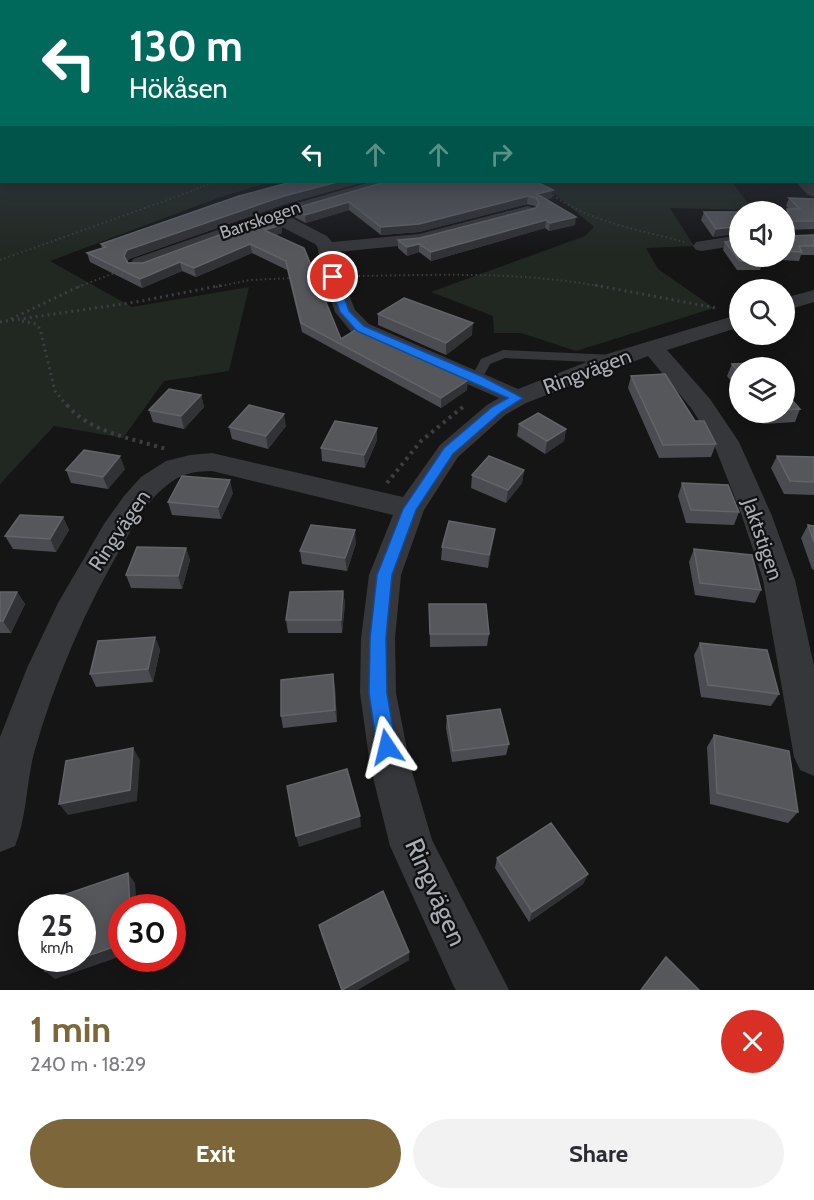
<!DOCTYPE html>
<html lang="en">
<head>
<meta charset="utf-8">
<style>
  body { margin:0; font-family:Cabin,sans-serif; background:#f2f2f3; color:#2b2b33; height:100vh; display:flex; flex-direction:column; font-size:22px; white-space:nowrap }
  * { box-sizing:border-box; margin:0 }
  p { font-size:20px; color:#7c7c81 }
  .icon { flex:none; width:33px; height:33px; fill:none; stroke:currentColor; stroke-width:2; stroke-linecap:round; stroke-linejoin:round }
  .map { position:relative; height:990px; overflow:hidden }
  .drawer { display:flex; flex-direction:column; background:#fff; flex:1 }
  .drawer>* { flex:none }
  .guide { position:absolute; left:0px; top:0px; width:814px; height:183px; box-shadow:0 3px 15px #0003; background:#00695c; color:#fff; overflow:hidden }
  .tools { position:absolute; left:729px; top:201px; display:grid; gap:12px }
  .tools a { display:grid; place-items:center; width:66px; height:66px; border-radius:50%; background:#fff; box-shadow:0 3px 15px #0003; font-size:30px }
  .speed { position:absolute; left:18px; top:894px; display:flex; gap:12px; font-size:30px; font-weight:700; text-align:center }
  .speed>* { display:grid; place-content:center; width:78px; height:78px; border-radius:50%; background:#fff; box-shadow:0 3px 15px #0003; line-height:1 }
  .speed small { font-size:15px; font-weight:400 }
  .speed .limit { border:9px solid #d22; background:#fff; color:#111 }
  .pin { position:absolute; display:grid; place-items:center; width:51px; height:51px; color:#fff; margin:-26px; border:3px solid #fff; border-radius:50%; box-shadow:0 2px 6px #0007 }
  .me { position:absolute; width:66px; margin:-33px; rotate:350deg; stroke-linejoin:round; filter:drop-shadow(0 0 4px #0008) }
  .turn { display:flex; align-items:center; gap:21px; height:126px; padding:0 30px; font-size:27px }
  .turn .icon { width:78px; height:78px; stroke-width:2.5 }
  .turn b { display:block; font-size:42px; line-height:51px }
  .lanes { display:flex; align-items:center; height:57px; padding:0 30px; background:#0003; justify-content:center; gap:30px; direction:ltr }
  .lanes .off { opacity:.35 }
  .round { display:grid; place-items:center; flex:none; width:63px; height:63px; border-radius:32px; background:#f2f2f3 }
  .headline { display:flex; align-items:center; justify-content:space-between; height:102px; padding:0 30px }
  h1 { font-size:36px; font-weight:700; line-height:45px; color:#7c663a }
  .cta { display:flex; gap:12px; margin-top:auto; padding:12px 30px }
  .cta a { flex:1; height:69px; border-radius:36px; background:#7c663a; color:#fff; font-size:24px; font-weight:700; line-height:69px; text-align:center }
  .cta a+a { background:#f2f2f3; color:#2b2b33 }
  .map>svg:first-child { display:block }
</style>
</head>
<body>
<div class="map">
<svg width="814" height="990" viewBox="0 0 814 990">
  <rect width="100%" height="100%" fill="#151516"/>
  <path fill="#212822" d="M0 115 2 182H269L218 198 50 261 132 307 249 287 229 371 164 381 123 438 54 426 0 484Z
    M541 182H732L753 210 670 208 694 246 646 248 658 269 714 308 576 351 521 333H494L493 316 431 292 585 236 594 227Z"/>
  <g fill="none" stroke-linecap="round" stroke-linejoin="round">
    <path stroke="#3c3e42" stroke-width="1.5" stroke-dasharray="1.5 2" stroke-linecap="butt" d="M190 191 216 182"/>
    <path stroke="#3c3e42" stroke-width="2" stroke-dasharray="1.5 3" stroke-linecap="butt" d="M549 192C587 222 638 229 684 242
      M0 260 195 190
      M354 276C437 275 522 271 603 287
      M78 287 117 272
      M216 287 250 280 293 278"/>
    <path stroke="#3c3e42" stroke-width="3" stroke-dasharray="2 4" stroke-linecap="butt" d="M595 285 716 308
      M11 319 82 285
      M22 321 36 324 40 329 55 391 68 407
      M0 322 136 302 223 285"/>
    <path stroke="#3c3e42" stroke-width="4" stroke-dasharray="3 4.5" stroke-linecap="butt" d="M67 405C89 432 134 439 166 449
      M387 483 421 441 464 406"/>
    <path fill="#36373b" fill-rule="evenodd" d="M503 350 615 355 621 359 615 363 505 358 490 364 481 381H473L471 378 481 359Z"/>
    <path fill="#36373b" fill-rule="evenodd" d="M370 182H394L391 185 288 216 327 236 332 242 419 234 528 206 534 208 536 211 534 214 419 244 337 252 338 266 355 310 369 324 518 389 607 354 740 314V327L667 350 710 399 739 442 772 516 795 580 814 666V776L800 770 794 757 763 580 742 516 713 442 691 408 648 356 526 403 505 415 458 457 424 510 401 575 395 638 396 693 410 765 432 840 509 990H456L454 987 390 846 370 765 360 693 361 638 369 575 393 515 212 471C194 471 180 474 166 486 147 500 135 524 123 544 85 610 55 679 34 753 26 784 27 817 15 846L0 852V737L27 668 58 603 104 524 124 496 141 477 166 461 190 455 212 453 403 497 440 445 487 405 499 398 353 334 335 312 320 266 318 248 315 244 272 222 147 267H133L131 263 133 259 287 206Z
      M796 182H811L814 184V197L808 195Z
      M740 235V245L702 251 696 250 693 246 696 242Z
      M814 290V302L784 311V298Z"/>
  </g>
  <path fill="#4b4c51" d="M291 182H364L285 204 129 259 127 262 143 263 281 222 282 233 275 235 341 339 467 390 441 408 302 332 287 270 252 253 196 277 182 271 142 288 90 262 87 253 102 248 101 244Z
    M385 182 552 198 546 199 575 225 549 231 545 228 431 261 419 252 407 256 398 248V240L420 238 536 207 535 206 527 204 419 232 381 235 349 210 306 223 294 217 293 209Z
    M789 198 814 199V229L786 230 785 234 787 236 814 235V255H801L799 261 761 259 763 262 760 270H737L723 250 725 242 740 256H784V212H786L787 209H789L786 206Z
    M704 212H740L713 237 701 220Z
    M378 314 472 335 446 355 378 325Z
    M732 364 740 368V393L727 376Z
    M631 376 695 421 716 444 711 457 659 458 628 388Z
    M784 391 800 409 795 422 763 424 754 412H784Z
    M201 395 204 407 184 429 153 422 149 410Z
    M519 424 566 429 564 441 545 454 517 436Z
    M286 426 268 449 232 439 229 427Z
    M377 428V440L365 468 322 461 321 448Z
    M777 456 814 457V495L784 494 771 468Z
    M125 469 108 489 71 483 66 470Z
    M524 470 522 483 506 503 471 488 472 475Z
    M682 483 739 512 734 525 686 523 678 496Z
    M233 493 221 519 172 515 168 502Z
    M63 517 69 530 56 552 13 549 5 536Z
    M808 525 814 526V570L812 569 801 538Z
    M495 529 488 568 441 560 442 547Z
    M356 543 347 571 302 564 300 551Z
    M186 548 190 560 182 589 131 588 126 575Z
    M694 549 761 590 755 603 695 595 689 562Z
    M343 591 345 604 342 633H288L286 620Z
    M0 592H17L25 604 11 633H0Z
    M429 604 489 634 487 646 430 647Z
    M155 637 160 650 153 682 96 687 90 674Z
    M700 643 779 694 771 706 701 697 694 655Z
    M335 687 337 722 283 728 281 716Z
    M447 716 509 744 506 755 452 762 446 728Z
    M714 735 798 812 788 823 710 804 707 747Z
    M497 858 588 874 583 884 529 922 495 868Z
    M319 925 409 952V960L357 990H341L321 934Z"/>
  <path fill="#313235" d="M337 182H364L285 204 129 259 126 264 124 256 127 250 284 196Z
    M553 190 552 198 538 201 537 194Z
    M528 196 527 204 419 232 381 235V227Z
    M349 202V210L306 223 305 215Z
    M576 217 575 225 549 231 550 223Z
    M546 220 545 228 431 261V252Z
    M281 222 282 233 265 239 264 230 277 223Z
    M740 226V234L713 237 716 229Z
    M250 244 252 253 196 277 194 268Z
    M419 244V252L407 256V247Z
    M180 262 182 271 142 288 140 279Z
    M473 323 472 335 446 355V343Z
    M468 380 467 390 441 408V398Z
    M201 395 204 407 184 429 181 416Z
    M284 414 286 426 268 449 266 436Z
    M377 428V440L365 468 364 455Z
    M566 429 564 441 545 454 547 441Z
    M120 456 125 469 108 489 103 477Z
    M524 470 522 483 506 503 508 490Z
    M230 480 233 493 221 519 218 507Z
    M63 517 69 530 56 552 50 539Z
    M495 529 493 542 488 568 489 555Z
    M355 530 356 543 347 571 345 558Z
    M186 548 190 560 182 589 178 576Z
    M343 591 345 604 342 633 341 620Z
    M17 592 25 604 11 633 3 621Z
    M155 637 160 650 153 682 148 669Z
    M333 674 335 687 337 722 335 710Z
    M133 748 140 760 137 801 68 815 59 804Z
    M360 816 361 827 299 847 296 836Z
    M128 873 135 883 137 908H130Z
    M588 874 583 884 529 922 532 912Z
    M122 944V956L55 979 45 971 82 958Z
    M409 952V960L357 990H342Z"/>
  <path fill="#55575b" stroke="#626469" stroke-width="1.5" d="M813 142 814 147V164H813Z
    M291 182H337L284 196 127 250 124 256 128 263H143L271 216 281 222 277 223 281 225 264 230 304 248 341 339 357 329 468 380 441 398 301 323 286 261 250 244 194 268 180 262 140 279 87 253 106 247 101 244 239 196Z
    M385 182H537L553 190 537 194 576 217 550 223 546 220 431 252 419 244 407 247 398 240 420 238 536 208 539 202 536 198 528 196 419 224 381 227 349 202 305 215 293 209Z
    M789 198 814 199V221H787L785 234 787 236 814 235V246H799L802 252 784 251V212H789L787 209H800Z
    M704 212H740V226L716 229Z
    M740 239V256H759L763 262 740 261 725 242Z
    M404 298 473 323 446 343 378 314Z
    M759 363 763 368H740V374L732 364Z
    M665 374 695 421H704L716 444 663 445 631 376Z
    M169 389 201 395 181 416 149 410Z
    M784 391 800 409 784 410Z
    M249 405 284 414 266 436 229 427Z
    M538 413 566 429 547 441 519 424Z
    M335 421 377 428 364 455 321 448Z
    M84 450 120 456 103 477 66 470Z
    M489 456 524 470 508 490 472 475Z
    M777 456 814 457V482L790 481Z
    M182 476 230 480 218 507 168 502Z
    M682 483 728 485 739 512 691 510Z
    M20 515 63 517 50 539 5 536Z
    M449 521 495 529 489 555 442 547Z
    M311 525 355 530 345 558 300 551Z
    M808 525 814 526V542Z
    M137 547 186 548 178 576 126 575Z
    M694 549 752 555 761 590 700 583Z
    M343 591 341 620H286L290 592Z
    M0 592H17L3 621H0Z
    M429 604H486L489 634H430Z
    M155 637 148 669 90 674 98 641Z
    M700 643 767 650 779 694 708 685Z
    M333 674 335 710 281 716V680Z
    M500 709 509 744 453 751 447 716Z
    M714 735 789 751 798 812 717 793Z
    M133 748 130 790 59 804 66 761Z
    M347 769 360 816 296 836 287 786Z
    M551 823 588 874 532 912 497 858Z
    M128 873 130 908H122V944L82 958V908H46V901Z
    M383 891 409 952 342 990 319 925Z
    M666 957 699 990H641Z
    M45 958H80L45 971Z"/>
  <linearGradient id="sky" x2="0" y2="1"><stop stop-color="#0c0c0c"/><stop offset="0.45" stop-color="#353b47"/><stop offset="1" stop-color="#353b47" stop-opacity="0"/></linearGradient>
  <rect width="814" height="253" fill="url(#sky)"/>
  <path fill="#1a73e8" stroke="#114b97" stroke-width="1.5" d="M333 274 337 277 349 311 364 326 481 376 523 398 501 412 453 454 416 510 392 575 386 638 387 693 396 747 393 754 387 756 380 754 377 747 369 693 370 638 377 575 403 509 444 448 492 407 508 398 357 331 340 312 328 277Z"/>
  <g text-anchor="middle" dominant-baseline="central" stroke-width="4.5" stroke-linejoin="round" paint-order="stroke">
    <g font-size="18" fill="#a8acb5" stroke="#101011">
      <text transform="translate(260 220) rotate(-19)">Barrskogen</text>
    </g>
    <g font-size="21" fill="#a8acb5" stroke="#101011">
      <text transform="translate(587 371) rotate(-21)">Ringvägen</text>
      <text transform="translate(119 530) rotate(-56)">Ringvägen</text>
      <text transform="translate(763 539) rotate(71)">Jaktstigen</text>
    </g>
    <g font-size="26" fill="#a8acb5" stroke="#101011">
      <text transform="translate(436 892) rotate(66)">Ringvägen</text>
    </g>
  </g>
</svg>
<div class="tools">
<a><svg class="icon" aria-label="sound" viewBox="0 0 24 24"><path d="M4 9h4l5-4v14l-5-4H4zM17 9q2 3 0 6"/></svg></a>
<a><svg class="icon" aria-label="search" viewBox="0 0 24 24"><circle cx="10" cy="10" r="6"/><path d="M15 15l6 6"/></svg></a>
<a><svg class="icon" aria-label="layers" viewBox="0 0 24 24"><path d="M12 4l9 5-9 5-9-5zM3 14l9 5 9-5"/></svg></a>
</div>
<div class="speed"><div>25<small>km/h</small></div><div class="limit">30</div></div>
<div class="pin" style="left:333px;top:277px;background:#d93025"><svg class="icon" aria-label="arrive" viewBox="0 0 24 24"><path d="M6 21V4h12l-3 4 3 4H6"/></svg></div>
<svg class="me" style="left:387px;top:747px" viewBox="-20 -20 40 40"><path d="M0-17L14 15 0 8-14 15z" fill="#1a73e8" stroke="#fff" stroke-width="4"/></svg>
<div class="guide">
<div class="turn"><svg class="icon" aria-label="left" viewBox="0 0 24 24"><path d="M17 20v-9H6M10 6l-5 5 5 5"/></svg><div><b>130 m</b>Hökåsen</div></div>
<div class="lanes"><svg class="icon" aria-label="left" viewBox="0 0 24 24"><path d="M17 20v-9H6M10 6l-5 5 5 5"/></svg><svg class="icon off" aria-label="ahead" viewBox="0 0 24 24"><path d="M12 20V5M6 11l6-6 6 6"/></svg><svg class="icon off" aria-label="ahead" viewBox="0 0 24 24"><path d="M12 20V5M6 11l6-6 6 6"/></svg><svg class="icon off" aria-label="right" viewBox="0 0 24 24"><path d="M7 20v-9h11M14 6l5 5-5 5"/></svg></div>
</div>
</div>
<section class="drawer">
<div class="headline"><div><h1>1 min</h1><p>240 m · 18:29</p></div><a class="round" style="background:#d93025;color:#fff"><svg class="icon" aria-label="close" viewBox="0 0 24 24"><path d="M6 6l12 12M18 6L6 18"/></svg></a></div>
<div class="cta"><a>Exit</a><a>Share</a></div>
</section>
</body>
</html>
